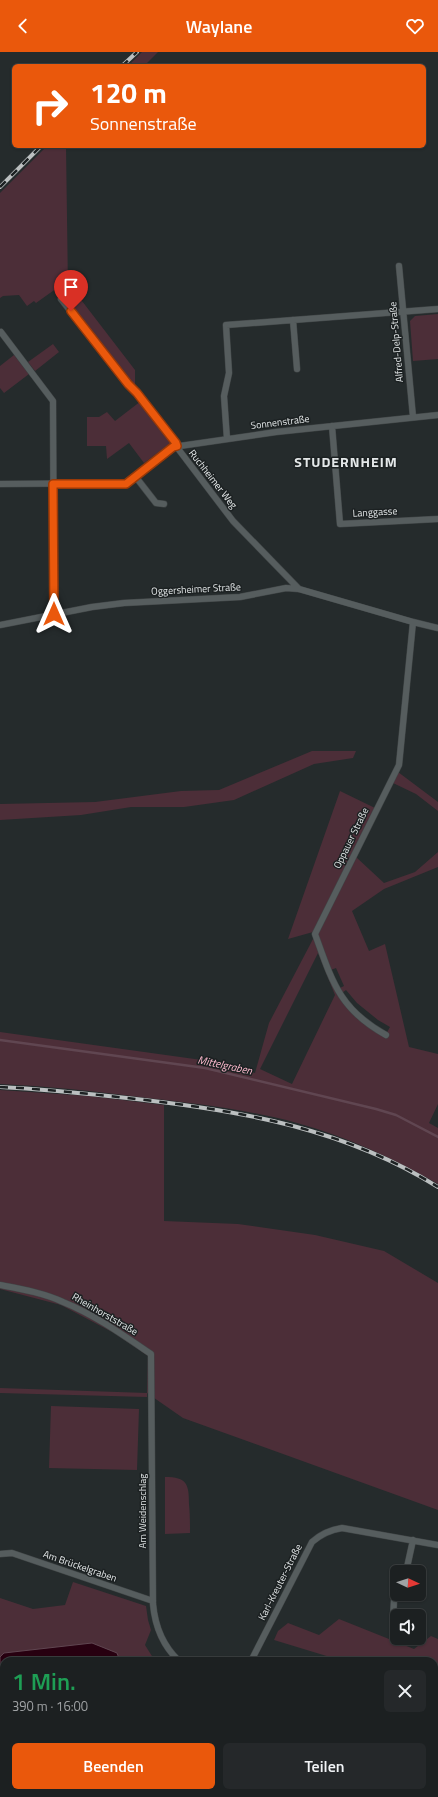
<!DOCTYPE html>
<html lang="de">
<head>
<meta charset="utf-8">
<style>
  body { margin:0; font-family:"Titillium Web",sans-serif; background:#25282a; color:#f1f3f6; height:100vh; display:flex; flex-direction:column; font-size:15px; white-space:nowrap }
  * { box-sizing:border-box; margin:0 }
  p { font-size:13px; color:#a0a3a5 }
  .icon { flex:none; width:22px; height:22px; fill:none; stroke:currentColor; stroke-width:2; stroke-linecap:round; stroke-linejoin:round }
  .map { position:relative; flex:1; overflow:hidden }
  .details { position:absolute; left:0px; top:1605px; width:438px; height:140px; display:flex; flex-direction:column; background:#1c2021; border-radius:12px 12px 0 0; box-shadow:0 1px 3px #0004,0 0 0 1px #3a3e3f }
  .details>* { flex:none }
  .banner { position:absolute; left:12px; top:12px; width:414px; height:84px; border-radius:6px; box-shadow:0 1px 3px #0004,0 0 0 1px #3a3e3f; background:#ea580c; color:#fff; overflow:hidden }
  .needle { width:26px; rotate:94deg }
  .tools { position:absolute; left:390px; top:1513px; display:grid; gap:8px }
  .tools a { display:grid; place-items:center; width:36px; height:36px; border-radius:6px; background:#1c2021; box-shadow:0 1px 3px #0004,0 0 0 1px #3a3e3f; font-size:20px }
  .pin { position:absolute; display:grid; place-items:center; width:34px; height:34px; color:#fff; margin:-41px -17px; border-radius:50% 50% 50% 0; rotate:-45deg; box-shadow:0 0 4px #0007 }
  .pin .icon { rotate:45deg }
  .me { position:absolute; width:44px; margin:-22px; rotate:0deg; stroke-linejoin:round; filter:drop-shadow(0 0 3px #0008) }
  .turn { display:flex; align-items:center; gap:14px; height:84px; padding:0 12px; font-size:18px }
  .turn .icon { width:52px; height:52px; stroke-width:2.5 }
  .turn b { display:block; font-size:28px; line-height:34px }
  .round { display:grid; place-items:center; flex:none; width:42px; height:42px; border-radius:6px; background:#25282a }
  .head { display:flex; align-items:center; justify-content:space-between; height:68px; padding:0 12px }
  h1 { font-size:24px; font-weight:600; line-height:30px; color:#1e9e55 }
  .button { display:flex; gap:8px; margin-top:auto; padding:8px 12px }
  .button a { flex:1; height:46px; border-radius:6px; background:#ea580c; color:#fff; font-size:16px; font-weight:600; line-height:46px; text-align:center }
  .button a+a { background:#25282a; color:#f1f3f6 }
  header { display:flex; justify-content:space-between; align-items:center; height:52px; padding:0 12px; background:#ea580c; color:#fff; font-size:18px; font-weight:600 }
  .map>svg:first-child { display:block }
</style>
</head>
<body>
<header><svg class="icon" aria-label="back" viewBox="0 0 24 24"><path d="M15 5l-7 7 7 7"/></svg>Waylane<svg class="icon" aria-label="heart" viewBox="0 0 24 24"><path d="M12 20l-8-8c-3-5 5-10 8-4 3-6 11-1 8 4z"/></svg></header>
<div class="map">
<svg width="438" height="1745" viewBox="0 0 438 1745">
  <rect width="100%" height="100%" fill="#252b2c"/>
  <path fill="#4c2e38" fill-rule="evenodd" d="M142 0H158L144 14H128Z
    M47 94H66L68 236H57L36 251 34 249 27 254 19 243 3 244 0 246V141Z
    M72 236 135 318V337L72 255Z
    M438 262V307L413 309 410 269 415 264Z
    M53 292 59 300 35 319 28 310Z
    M14 303 29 322 4 341 0 336V314Z
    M141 349 172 390 144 411 129 391 107 407 106 394H87V365H99L107 360 115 369Z
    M312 699H356L353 706 314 712 234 748 184 755H131L81 763 0 768V752L95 750 181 739 219 738Z
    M398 720 438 750V759L416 742 393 731Z
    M340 739 375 756 313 880 288 887Z
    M438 800V815L384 837 352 859 369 899 385 892 409 995 438 1002V1052L429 1071 438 1076V1132C393 1106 347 1085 297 1071 245 1057 192 1051 139 1045 93 1039 46 1034 0 1032V980L209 1009 255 1021 269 971 356 805 384 831 415 820ZM318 901 335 943 292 1032 260 1017ZM336 916 344 934 336 938 328 919ZM346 938 357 951 378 968 390 975 386 982 351 958 339 943Z
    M0 1038 89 1044 164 1053V1169L238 1172 315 1183 384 1199 438 1231V1458L183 1366 147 1341V1345L0 1341V1336L147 1341 148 1304 114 1281 61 1253 0 1237Z
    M51 1354 139 1357 137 1418 49 1416Z
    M165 1425C187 1425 189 1432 189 1452 190 1462 190 1472 190 1481L165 1482Z
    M73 1530 146 1554 148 1568 151 1578 145 1593 155 1609H4V1741H173L172 1745H0V1546L33 1557 65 1553Z
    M339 1567 414 1597 431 1584 438 1587V1626L434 1625V1609H343L274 1588 278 1579 288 1571 319 1583Z"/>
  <path fill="#270010" stroke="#604651" d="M92 1591 117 1601 120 1609H4V1741H140V1745H1L0 1605 4 1601Z"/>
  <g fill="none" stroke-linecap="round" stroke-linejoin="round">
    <path stroke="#604651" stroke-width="2.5" d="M0 988 205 1016 376 1057 396 1063 438 1085"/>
    <g stroke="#414647" stroke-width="7">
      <path id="minor" d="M399 214 413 365
        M61 247 128 332 137 341 176 391 179 398 233 469 299 537
        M293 268 297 317
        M1 280 53 349 54 562
        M332 374 340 472 438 467
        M227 387 224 344 229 321 226 273 438 257
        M135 424 156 451 164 452
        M0 432 126 431 173 395 276 380 438 363
        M0 573 92 555 124 551 240 545 286 536 299 537 413 570 438 576
        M386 983C339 957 332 929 315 882L399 713 413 570
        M0 1233C21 1237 44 1241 63 1250 95 1263 123 1283 151 1302L153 1552C155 1574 163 1594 179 1609
        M0 1502 12 1501 153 1549
        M406 1520 413 1488
        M393 1567 394 1548 397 1541
        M251 1609 312 1490C321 1482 329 1478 342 1476L438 1493
        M434 1690 438 1691
        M434 1736H438
        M226 1745 227 1741"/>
    </g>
    <use href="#minor" stroke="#565d5e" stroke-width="6"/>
    <g stroke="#bbbfc0" stroke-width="4">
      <path id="rail" d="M122 14 137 0
        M0 135 41 94
        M0 1035C45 1037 91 1042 136 1047 243 1059 345 1077 438 1135"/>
    </g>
    <use href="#rail" stroke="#1c2122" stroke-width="2.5" stroke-dasharray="8" stroke-linecap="butt"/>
  </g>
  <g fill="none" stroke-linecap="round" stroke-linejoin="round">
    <g stroke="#983908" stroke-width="10">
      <path id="route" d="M54 562 53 432H126L173 395 177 394 176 391 137 341 128 332 71 259"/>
    </g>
    <use href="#route" stroke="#ea580c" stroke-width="7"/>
  </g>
  <g text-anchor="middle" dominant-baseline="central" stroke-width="3" stroke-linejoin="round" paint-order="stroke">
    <g font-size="10" fill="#e4e8e9" stroke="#1c2122">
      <text transform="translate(396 290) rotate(-95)">Alfred-Delp-Straße</text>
      <text transform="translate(280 370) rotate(-7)">Sonnenstraße</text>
      <text transform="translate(213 427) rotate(52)">Ruchheimer Weg</text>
      <text transform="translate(375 460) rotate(-3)">Langgasse</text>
      <text transform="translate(196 537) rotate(-3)">Oggersheimer Straße</text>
      <text transform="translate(351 786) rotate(-64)">Oppauer Straße</text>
      <text transform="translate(105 1262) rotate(30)">Rheinhorststraße</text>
      <text transform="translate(142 1459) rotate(-90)">Am Weidenschlag</text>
      <text transform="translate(80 1514) rotate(19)">Am Brückelgraben</text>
      <text transform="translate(280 1530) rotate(-63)">Karl-Kreuter-Straße</text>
    </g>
    <g font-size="11" font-style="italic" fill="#ffbcd0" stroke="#1c2122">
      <text transform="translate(225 1013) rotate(12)">Mittelgraben</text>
    </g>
    <g font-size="14" font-weight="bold" letter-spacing="1" fill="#e4e8e9" stroke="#1c2122">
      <text x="346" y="409">STUDERNHEIM</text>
    </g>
  </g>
</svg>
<div class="tools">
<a><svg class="needle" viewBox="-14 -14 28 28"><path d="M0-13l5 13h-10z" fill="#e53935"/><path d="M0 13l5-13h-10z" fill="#a0a3a5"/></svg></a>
<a><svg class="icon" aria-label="sound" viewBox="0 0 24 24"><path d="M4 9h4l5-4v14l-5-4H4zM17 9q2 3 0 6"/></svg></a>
</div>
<div class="pin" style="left:71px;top:259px;background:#d93025"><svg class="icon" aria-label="arrive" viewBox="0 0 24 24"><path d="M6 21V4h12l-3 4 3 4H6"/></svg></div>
<svg class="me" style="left:54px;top:562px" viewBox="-20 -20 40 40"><path d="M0-17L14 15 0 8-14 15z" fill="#ea580c" stroke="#fff" stroke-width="4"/></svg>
<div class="banner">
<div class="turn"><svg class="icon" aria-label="right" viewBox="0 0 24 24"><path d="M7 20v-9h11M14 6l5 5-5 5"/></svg><div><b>120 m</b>Sonnenstraße</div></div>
</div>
<section class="details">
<div class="head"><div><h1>1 Min.</h1><p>390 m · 16:00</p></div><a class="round"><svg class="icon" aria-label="close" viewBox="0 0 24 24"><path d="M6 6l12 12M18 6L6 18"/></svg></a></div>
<div class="button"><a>Beenden</a><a>Teilen</a></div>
</section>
</div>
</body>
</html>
